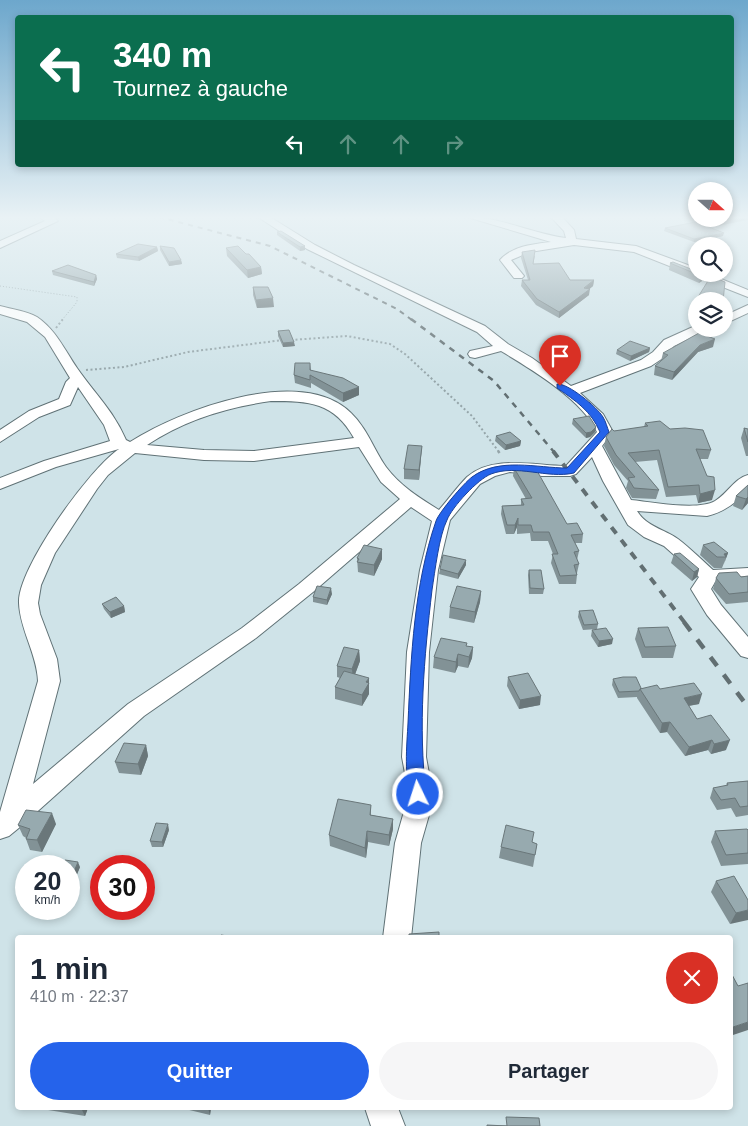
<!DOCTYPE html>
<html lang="fr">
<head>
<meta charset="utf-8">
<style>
  body { margin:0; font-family:Helvetica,sans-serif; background:#f6f6f7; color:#1f2937; height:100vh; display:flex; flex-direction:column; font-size:19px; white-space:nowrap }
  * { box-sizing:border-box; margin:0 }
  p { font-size:16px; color:#747a83 }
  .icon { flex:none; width:28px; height:28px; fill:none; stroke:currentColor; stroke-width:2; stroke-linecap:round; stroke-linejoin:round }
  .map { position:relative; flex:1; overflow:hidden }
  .panel { position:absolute; left:15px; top:935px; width:718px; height:175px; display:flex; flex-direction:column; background:#fff; border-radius:5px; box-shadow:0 2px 8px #0003 }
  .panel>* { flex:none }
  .banner { position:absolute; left:15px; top:15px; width:719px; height:152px; border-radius:5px; box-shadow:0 2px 8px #0003; background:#0b6e4f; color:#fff; overflow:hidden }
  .needle { width:32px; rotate:111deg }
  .fabs { position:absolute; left:688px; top:182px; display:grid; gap:10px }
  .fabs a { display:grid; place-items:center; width:45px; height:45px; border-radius:50%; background:#fff; box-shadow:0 2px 8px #0003; font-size:25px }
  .speed { position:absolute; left:15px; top:855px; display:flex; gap:10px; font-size:25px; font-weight:700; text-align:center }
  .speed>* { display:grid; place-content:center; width:65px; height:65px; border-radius:50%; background:#fff; box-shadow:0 2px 8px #0003; line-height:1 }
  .speed small { font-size:12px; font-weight:400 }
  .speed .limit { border:8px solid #d22; background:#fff; color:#111 }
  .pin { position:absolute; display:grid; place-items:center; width:42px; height:42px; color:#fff; margin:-51px -21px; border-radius:50% 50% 50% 0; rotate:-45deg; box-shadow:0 0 5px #0007 }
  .pin .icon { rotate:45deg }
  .me { position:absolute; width:55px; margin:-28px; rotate:356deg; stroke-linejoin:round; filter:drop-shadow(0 0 4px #0008) }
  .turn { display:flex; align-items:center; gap:18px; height:105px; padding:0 15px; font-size:22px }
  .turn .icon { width:65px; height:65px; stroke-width:2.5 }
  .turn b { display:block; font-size:35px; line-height:42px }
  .lanes { display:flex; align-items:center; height:48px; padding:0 15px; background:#0003; justify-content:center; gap:25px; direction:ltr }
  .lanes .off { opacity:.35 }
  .round { display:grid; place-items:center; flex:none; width:52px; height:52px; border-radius:26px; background:#f6f6f7 }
  .overview { display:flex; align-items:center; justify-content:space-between; height:85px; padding:0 15px }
  h1 { font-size:30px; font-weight:700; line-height:38px }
  .action { display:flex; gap:10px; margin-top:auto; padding:10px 15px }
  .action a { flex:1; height:58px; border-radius:30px; background:#2563eb; color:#fff; font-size:20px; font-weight:700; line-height:58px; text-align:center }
  .action a+a { background:#f6f6f7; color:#1f2937 }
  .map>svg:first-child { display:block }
</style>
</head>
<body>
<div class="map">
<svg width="748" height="1126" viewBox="0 0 748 1126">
  <rect width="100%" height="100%" fill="#cfe3e8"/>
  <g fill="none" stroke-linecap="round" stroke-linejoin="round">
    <g stroke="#607276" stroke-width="2">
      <path id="minor" d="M40 217H53L58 221 0 248V241L45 221Z
        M258 217H270L315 245 354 265 485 326 508 344 532 358 571 386 641 360 653 352 664 340 695 326 696 329H705L703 332 674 346 663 358 651 366 580 393 603 414 613 432 602 446 631 500C651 502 698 511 715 501 727 494 735 478 748 475V490C736 503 724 512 707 516L637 511C647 527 664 529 678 539 690 548 702 560 713 570L748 568V580L715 582 711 589 721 605 748 637V658L741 656 707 615 691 589 699 577 664 546 644 537 628 525 603 481 592 457 576 474 570 476H542L510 472 495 476 480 484 450 520 438 570 429 652 426 757 430 779 431 808 421 843 411 938H383L395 843 405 808 406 779 402 757 407 652 420 570 432 521 411 507 313 592 256 638 144 716 20 827 9 836 0 839V812L38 681C37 654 20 630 19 603 17 569 90 468 119 449L56 467 0 489V478L44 461 110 441 104 425 78 387 70 405 39 417 0 442V430L29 411 59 399 66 382 70 378 45 337 27 322 0 314V306C11 309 27 311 37 317 56 330 64 349 77 368 95 394 113 410 126 440L130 442C180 410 301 364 351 413 367 428 374 450 386 467 400 486 420 498 439 510 448 500 457 487 467 477 493 454 535 466 566 466L597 432C583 400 531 369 501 351L475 358 470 357 468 354 470 351 493 346 477 332 307 249ZM271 401C309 401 334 402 354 438L254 451 204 450 147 445C184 420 228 407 271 401ZM359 447 381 482 400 499 299 584 242 628 128 704 33 784 60 681 57 659 40 614 38 603 41 585 55 553 97 489 108 475 135 453 204 460 254 461Z
        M467 217C501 217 533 234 566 238L564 231 551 217H562L574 230 576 239 636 246 696 268V274H709L748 290V297L634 252 574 245 530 252 511 260 524 276 522 278H514L500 260C512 246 534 244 551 242Z
        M748 305V313L724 324V316Z
        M365 1108H398L405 1126H371Z"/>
    </g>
    <path stroke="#95a5a9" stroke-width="1" stroke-dasharray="1 2" stroke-linecap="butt" d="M0 286 77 297V302L62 320"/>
    <path stroke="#95a5a9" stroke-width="2" stroke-dasharray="2 2.5" stroke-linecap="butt" d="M56 328 63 319
      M291 340 347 336 390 344 405 354 472 416 499 452
      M86 370 124 367 188 352 283 340"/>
    <path stroke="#95a5a9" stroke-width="2.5" stroke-dasharray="2.5 4" stroke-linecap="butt" d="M498 451 502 456"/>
    <use href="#minor" fill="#fff" fill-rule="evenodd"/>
    <path stroke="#626f72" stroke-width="2" stroke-dasharray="5 5" stroke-linecap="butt" d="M159 217 270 246 397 309 412 320"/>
    <path stroke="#626f72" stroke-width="2.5" stroke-dasharray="6 6" stroke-linecap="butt" d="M411 319 494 381 554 452"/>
    <path stroke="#626f72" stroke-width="4" stroke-dasharray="8 8" stroke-linecap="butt" d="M553 451 685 623"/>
    <path stroke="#626f72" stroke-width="4.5" stroke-dasharray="11 11" stroke-linecap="butt" d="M684 622 748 707"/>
  </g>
  <path fill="#829296" d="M724 217H748V220L717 226 711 219H724Z
    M665 228 723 236 694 242 664 231Z
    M277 232 305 250 300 251 277 235Z
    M160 246 181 260 182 264 169 266 160 250Z
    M157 247 158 251 139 261 117 258 116 254Z
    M226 248 246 254 261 267 262 274 248 278 227 256Z
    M522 252 535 256 533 264 570 280H594L593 286 589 289V295L559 318 536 305 521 286 522 280H528L521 258Z
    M692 260H696V266L691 264Z
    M670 263 704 274 702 281 699 283 669 270Z
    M52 271 96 275 97 279 94 286 53 275Z
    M253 287 274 307 257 308 253 295Z
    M698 297 723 301H697Z
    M278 331 295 346 283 347 278 336Z
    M713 347 698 352 672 380 654 375 655 366 661 361 663 353Z
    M650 348 649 352 630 361 616 354 617 350Z
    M310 363 311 370 359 395 343 402 311 383V388L295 383 294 375Z
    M573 419 596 427 595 432 590 437 586 438 572 424Z
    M645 423 670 429 711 450 708 459H700L712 500 698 503 696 495 666 497 657 460 635 462 659 490 656 499 632 498 626 488 628 481 614 465 604 446 606 437 614 431 644 427Z
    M744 428 748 429V456H746L741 438Z
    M496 436 521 441 520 446 505 450 495 441Z
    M422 446 419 480 404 479V469Z
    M514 468 567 524 583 534 582 543H575L579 551 577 560 579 564 577 573H576L577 575 576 584H559L551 563 553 554 548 541H531L530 533 517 534V527L514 534H506L501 514 502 506 521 505V499H526L513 476Z
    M748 485V503L742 510 733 506 736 496Z
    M703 545 728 553 722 568H714L700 555Z
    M382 549V559L374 576 358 572 357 558Z
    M674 554 699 569 697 577 692 581 671 563Z
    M466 565 458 579 439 574 440 569Z
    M529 570 544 589 543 594H529L528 575Z
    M748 576V602L726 604 713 589 716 578Z
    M481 591 480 602 474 623 449 618 450 607Z
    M332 594 327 605 313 602V597Z
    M102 604 124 606 125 612 111 618 104 609Z
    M579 611 598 624 597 629 583 630 578 617Z
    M638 628 676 646 673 658H642L635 639Z
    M592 630 612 644 598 647 591 636Z
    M467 646 473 647 472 658 468 668 458 666 455 673 433 668 434 657Z
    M359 650 360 661 355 674 369 683V694L362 706 335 699V687L340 678 337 677V666Z
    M508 677 540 705 519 709 507 686Z
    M613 679 641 688 660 689 699 704 689 706 697 719 726 750 711 754 708 750 685 756 667 732 660 733 637 698V697L618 698 612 685Z
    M146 745 148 756 141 775 119 773 115 762Z
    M748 781V815L736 817 731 808 717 810 710 798 713 788 726 786 727 783Z
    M371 805V815L393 819V829L389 846 368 842 366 858 330 846 329 835Z
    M56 824 42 852 30 850 26 839V838L23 836 18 825Z
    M169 830 163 847H152L150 841Z
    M748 830V864L721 866 711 842 715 831Z
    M532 842 537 844 533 867 499 858 501 847Z
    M69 866 80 867 73 884H69Z
    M716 881 748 900 730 924 711 892Z
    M41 1108H88L85 1116 42 1109Z
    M181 1108H211L210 1115Z"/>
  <path fill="#6a777a" d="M743 217H746L745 220 717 226 718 223Z
    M724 233 723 236 694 242V239Z
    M305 246V250L300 251V247Z
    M157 247 158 251 139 261 138 257Z
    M181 260 182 264 169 266V262Z
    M727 263 726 266 724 268V265Z
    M261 267 262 274 248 278 247 270Z
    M704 274 702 281 699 283 701 276Z
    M96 275 97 279 94 286V282Z
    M594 280 593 286 585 293 590 289 589 295 559 318V312Z
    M273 298 274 307 257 308 256 300Z
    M715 339 713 347 698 352 672 380 674 372 700 345Z
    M294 342 295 346 283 347V343Z
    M650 348 649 352 630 361 631 356Z
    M359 387V395L343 402V393Z
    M596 427 595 432 590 437 586 438V433Z
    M521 441 520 446 505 450 506 445Z
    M422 446 421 456 419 480V470Z
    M715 490 712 500 698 503 700 494Z
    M748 497V503L742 510 746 499Z
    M518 518 517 527 514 534 515 525Z
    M382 549V559L374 576V565Z
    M728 553 724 564 726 557 724 554Z
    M466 560V565L458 579V574Z
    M699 569 697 577 692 581 694 572Z
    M331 588 332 594 327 605V600Z
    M481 591 480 602 474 623 475 612Z
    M124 606 125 612 111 618 110 612Z
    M613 639 612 644 598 647 599 641Z
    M473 647 472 658 468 668 469 657Z
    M359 650 360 661 353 680 352 669Z
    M458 654V666L455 673 456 662Z
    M369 678V694L362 706V695L366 682Z
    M702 694 699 704 681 707 684 698Z
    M541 696 540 705 519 709 520 700Z
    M670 722 667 732 660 733 662 723Z
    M712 740 708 750 685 756 689 747Z
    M730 740 726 750 711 754 714 744Z
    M146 745 148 756 141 775 138 764Z
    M52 813 56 824 42 852 37 840Z
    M393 819V829L389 846V835Z
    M168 824 169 830 163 847 162 842Z
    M367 831 368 842 366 858 365 848Z
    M78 862 80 867 73 884 71 879Z
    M748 910V920L730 924 736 913Z
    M748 1022V1030L730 1036V1028Z
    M81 1108H88L85 1116Z
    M208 1108H211L210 1115Z"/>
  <path fill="#97aaaf" stroke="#6a777a" d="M724 217H743L718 223 715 219H724Z
    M696 222 724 233 694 239 665 228Z
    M281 231 305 246 300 247 277 232Z
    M138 244 157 247 138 257 116 254Z
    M160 246 174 248 181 260 169 262Z
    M238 246 246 254H249L261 267 247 270 226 248Z
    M535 250 533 264 559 263 570 280H594L584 288 590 289 559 312 537 299 522 280H530L522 252Z
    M673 262 696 271V274H704L701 276 670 263Z
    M68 265 96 275 94 282 52 271Z
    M711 276 725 282 723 301 698 297Z
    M253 287H268L273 298 256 300Z
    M289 330 294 342 283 343 278 331Z
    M699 333 715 339 700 345 674 372 655 366 668 355 663 353Z
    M630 341 650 348 631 356 617 350Z
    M295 363H310V370L343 378 359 387 343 393 310 375V380L294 375Z
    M589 416 596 427 591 432 586 433 573 419Z
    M660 421 670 429 685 428 703 430 711 450 696 449 707 476 714 477 715 490 700 494 699 485 668 487 659 450 628 453 659 490 634 488 628 478 635 477 616 455 606 437 612 429 614 431 648 426 645 423Z
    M744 428 748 429V442Z
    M510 432 521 441 506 445 496 436Z
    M408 445 422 446 419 470 404 469Z
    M514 468 536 469 567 524 577 523 583 534 571 535 579 551 574 552 579 564 574 565 577 575 560 576 552 554H558L549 532H533L531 525H518V518L515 525H507L502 506 524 505 521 499 532 498Z
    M748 485V497L746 499 736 496Z
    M714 542 728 553 724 554 726 557H717L703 545Z
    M364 545 382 549 374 565 357 562 359 559 357 558Z
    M680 553 699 569 694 572 674 554Z
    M443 555 466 560 458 574 440 569Z
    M529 570H541L544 589 530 588Z
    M737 572 741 577 748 576V592L729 594 716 578 719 573Z
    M317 586 331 588 327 600 313 597Z
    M457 586 481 591 475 612 450 607Z
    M116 597 124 606 110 612 102 604Z
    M593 610 598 624 584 625 579 611Z
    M668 627 676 646 645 647 638 628Z
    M606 628 613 639 599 641 592 630Z
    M441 638 467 643 466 646 473 647 469 657 458 654 456 662 434 657Z
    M344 647 359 650 352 669 337 666Z
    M344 671 369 678 366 682 369 683 362 695 335 687Z
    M528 673 541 696 520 700 508 677Z
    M623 677H636L641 688 640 689 639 691 619 692 613 679Z
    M694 683 702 694 684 698 697 719 711 715 730 740 714 744 712 740 689 747 670 722 662 723 640 689 657 685 660 689Z
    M124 743 146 745 138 764 115 762Z
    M748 781V806L740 807 735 798 721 800 713 788 728 785 727 783Z
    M338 799 371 805 370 815 393 819 389 835 367 831 365 848 329 835Z
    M26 810 52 813 37 840 26 839 30 829 18 825Z
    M156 823 168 824 162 842 150 841Z
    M506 825 534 832 532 842 537 844 535 855 501 847Z
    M747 829 748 830V853L726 855 715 831Z
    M65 860 78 862 71 879H69V866H62Z
    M734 876 748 900V910L736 913 716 881Z
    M439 932V938H409V934Z
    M221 935 240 938H220Z
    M730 971 738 986 748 983V1022L730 1028Z
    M506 1117 539 1118 540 1126H487V1125L507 1126Z"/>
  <linearGradient id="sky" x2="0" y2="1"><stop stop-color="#6da7cc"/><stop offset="0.58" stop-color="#e9f2f5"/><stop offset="1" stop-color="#e9f2f5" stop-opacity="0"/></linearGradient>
  <rect width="748" height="375" fill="url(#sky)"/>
  <path fill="#2563eb" stroke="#184099" d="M557 384C568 383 597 407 603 417 606 422 607 427 609 432L574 473C547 479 517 464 491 474 478 479 452 507 447 520 439 536 435 571 432 590 424 658 418 726 426 794L423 798 418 800 413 798C403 780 407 744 408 723 411 656 414 585 436 521 439 512 464 483 472 477 499 457 537 468 567 468L600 432C591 411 576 401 557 388Z"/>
</svg>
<div class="fabs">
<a><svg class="needle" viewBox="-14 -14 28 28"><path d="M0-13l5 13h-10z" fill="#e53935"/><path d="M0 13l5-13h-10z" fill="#747a83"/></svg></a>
<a><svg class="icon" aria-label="search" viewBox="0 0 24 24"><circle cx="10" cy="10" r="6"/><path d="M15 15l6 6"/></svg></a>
<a><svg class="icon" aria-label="layers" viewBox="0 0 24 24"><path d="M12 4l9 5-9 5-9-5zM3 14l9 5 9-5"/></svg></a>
</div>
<div class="speed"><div>20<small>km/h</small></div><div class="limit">30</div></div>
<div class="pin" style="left:560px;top:386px;background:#d93025"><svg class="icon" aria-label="arrive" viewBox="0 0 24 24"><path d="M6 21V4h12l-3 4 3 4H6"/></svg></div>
<svg class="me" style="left:418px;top:794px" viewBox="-20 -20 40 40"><circle r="17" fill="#2563eb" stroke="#fff" stroke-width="3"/><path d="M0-11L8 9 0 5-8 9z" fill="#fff"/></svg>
<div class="banner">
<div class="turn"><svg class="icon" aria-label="left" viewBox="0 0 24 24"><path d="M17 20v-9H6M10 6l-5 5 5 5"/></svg><div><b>340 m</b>Tournez à gauche</div></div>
<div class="lanes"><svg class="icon" aria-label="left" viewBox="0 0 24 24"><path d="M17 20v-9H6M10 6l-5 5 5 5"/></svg><svg class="icon off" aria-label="ahead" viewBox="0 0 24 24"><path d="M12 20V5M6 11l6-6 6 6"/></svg><svg class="icon off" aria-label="ahead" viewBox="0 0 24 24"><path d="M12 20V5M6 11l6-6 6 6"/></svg><svg class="icon off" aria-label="right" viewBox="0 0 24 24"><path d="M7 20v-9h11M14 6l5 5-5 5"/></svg></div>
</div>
<section class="panel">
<div class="overview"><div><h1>1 min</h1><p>410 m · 22:37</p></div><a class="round" style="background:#d93025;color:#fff"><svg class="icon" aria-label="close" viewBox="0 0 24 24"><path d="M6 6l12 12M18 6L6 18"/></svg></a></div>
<div class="action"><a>Quitter</a><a>Partager</a></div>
</section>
</div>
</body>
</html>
